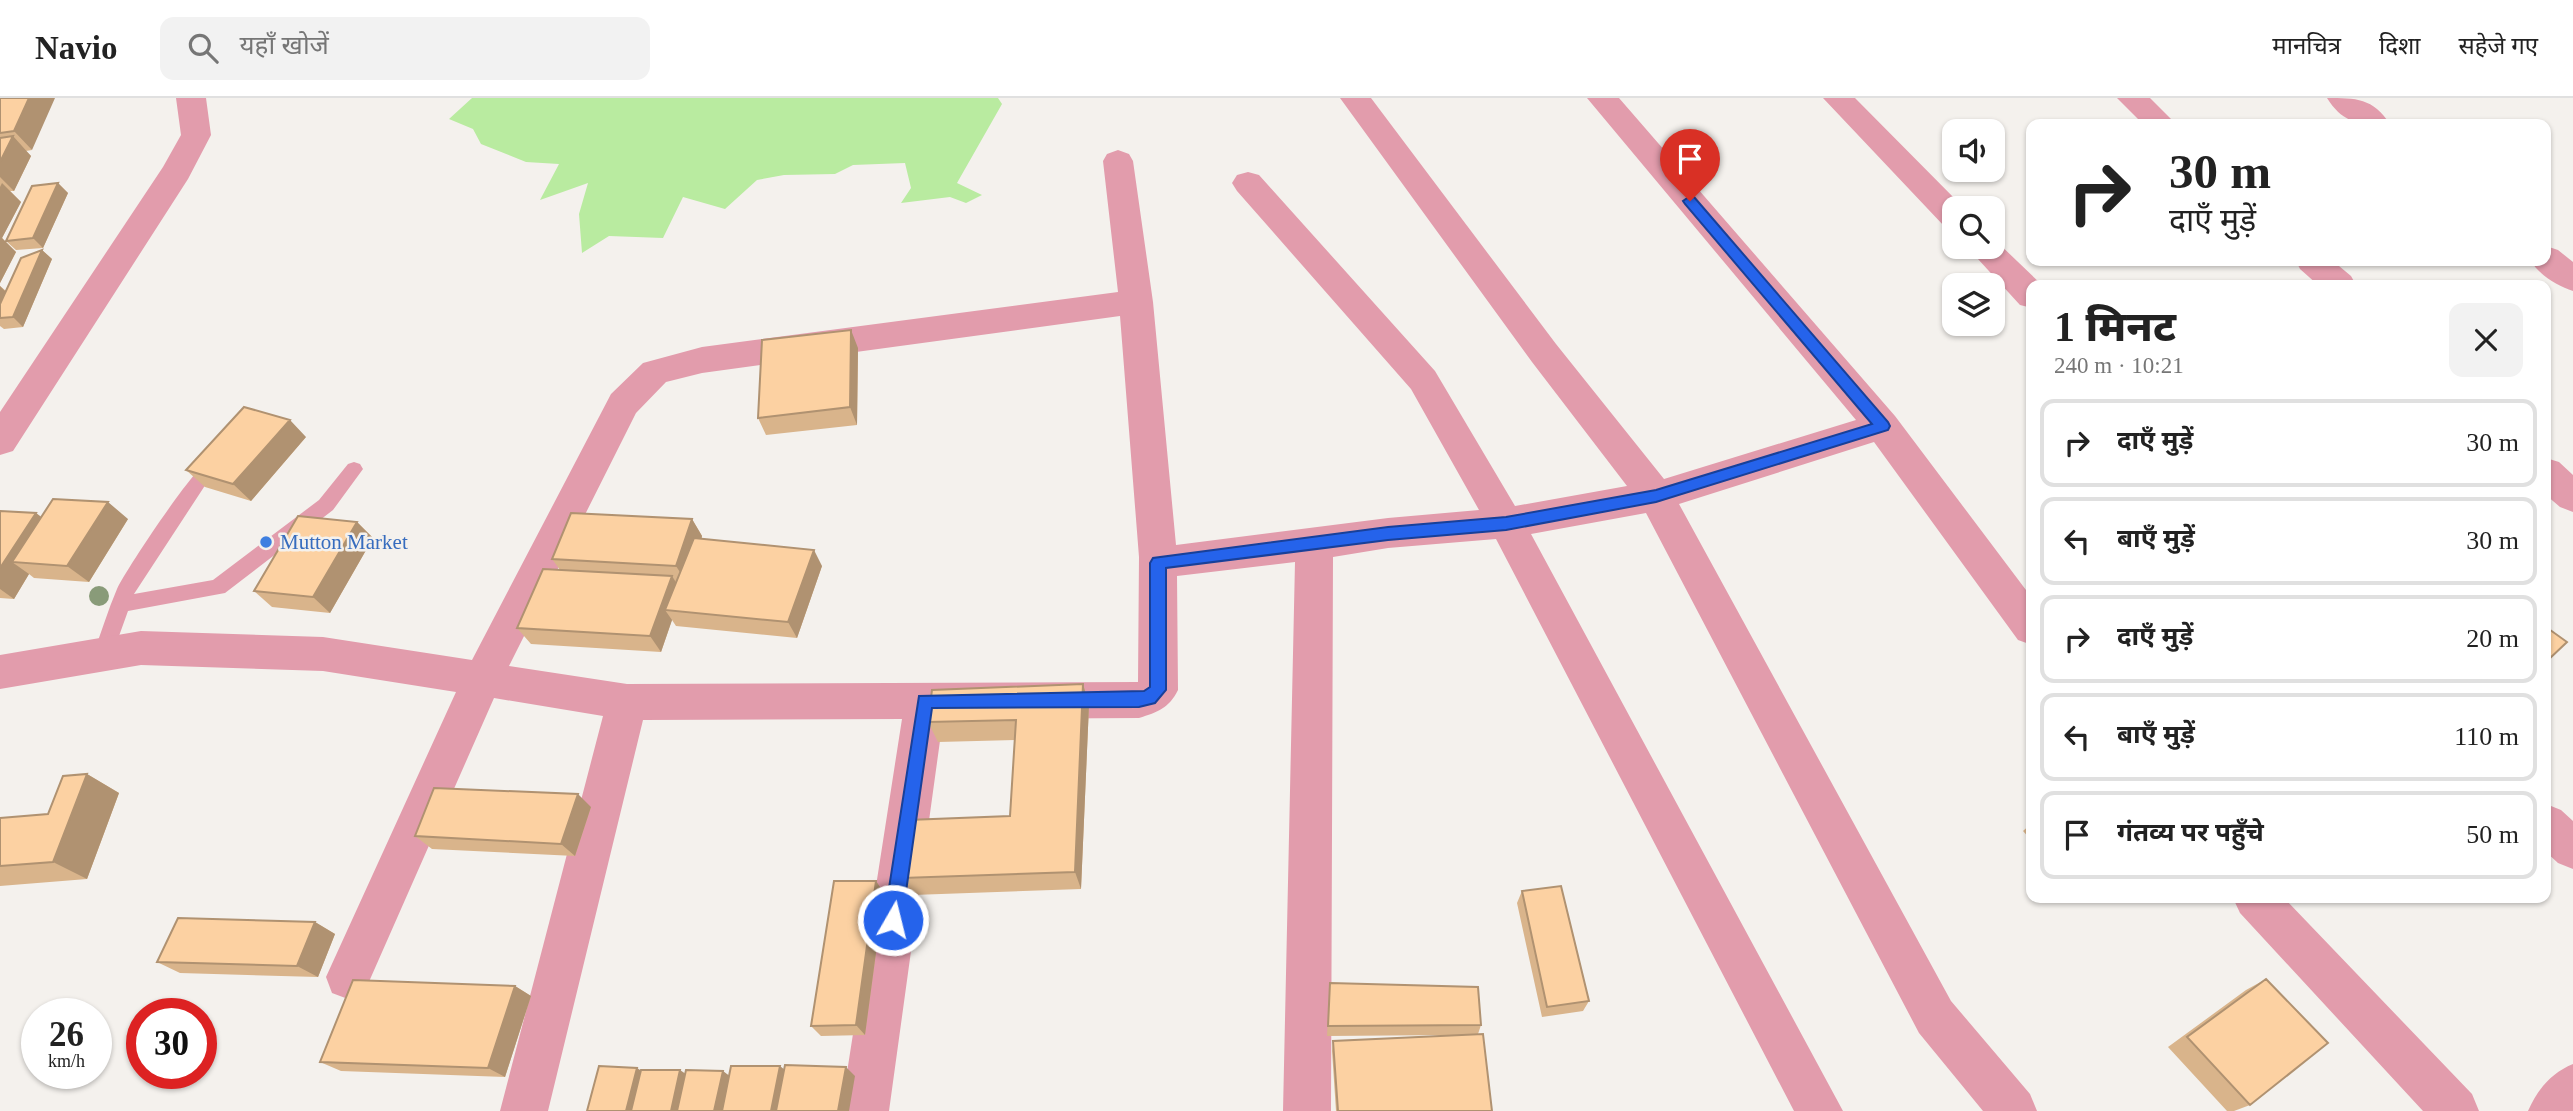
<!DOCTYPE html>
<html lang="hi">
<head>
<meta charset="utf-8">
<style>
  body { margin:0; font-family:"Times New Roman","Noto Sans Devanagari",serif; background:#f2f2f2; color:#222; height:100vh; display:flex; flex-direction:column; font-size:26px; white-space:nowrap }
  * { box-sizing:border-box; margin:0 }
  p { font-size:23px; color:#767676 }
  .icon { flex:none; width:38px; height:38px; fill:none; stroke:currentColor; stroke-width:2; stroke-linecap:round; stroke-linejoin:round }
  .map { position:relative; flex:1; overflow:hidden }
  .details { position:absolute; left:2026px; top:182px; width:525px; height:623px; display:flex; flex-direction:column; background:#fff; border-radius:14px; box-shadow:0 2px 5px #0004 }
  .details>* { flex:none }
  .top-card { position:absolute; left:2026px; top:21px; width:525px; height:147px; border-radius:14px; box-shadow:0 2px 5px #0004; background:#fff; color:#222; overflow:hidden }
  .buttons { position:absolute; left:1942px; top:21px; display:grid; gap:14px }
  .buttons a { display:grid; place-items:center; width:63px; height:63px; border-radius:14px; background:#fff; box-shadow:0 2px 5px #0004; font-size:35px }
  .speed { position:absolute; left:21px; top:900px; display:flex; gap:14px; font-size:35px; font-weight:700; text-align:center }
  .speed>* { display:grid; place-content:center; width:91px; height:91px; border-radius:50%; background:#fff; box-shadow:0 2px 5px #0004; line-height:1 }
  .speed small { font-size:18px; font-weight:400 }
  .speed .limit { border:10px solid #d22; background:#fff; color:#111 }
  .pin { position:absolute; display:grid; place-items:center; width:60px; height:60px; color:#fff; margin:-72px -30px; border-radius:50% 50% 50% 0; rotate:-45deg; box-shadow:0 0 7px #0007 }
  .pin .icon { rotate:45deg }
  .me { position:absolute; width:77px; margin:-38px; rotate:8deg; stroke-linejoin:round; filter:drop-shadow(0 0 5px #0008) }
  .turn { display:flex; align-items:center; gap:24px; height:147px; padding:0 28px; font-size:32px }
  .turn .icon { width:91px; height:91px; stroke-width:2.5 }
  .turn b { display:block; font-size:49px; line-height:60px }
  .round { display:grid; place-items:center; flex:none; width:74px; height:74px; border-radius:14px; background:#f2f2f2 }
  .head { display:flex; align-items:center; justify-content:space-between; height:119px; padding:0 28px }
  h1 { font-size:42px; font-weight:800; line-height:52px }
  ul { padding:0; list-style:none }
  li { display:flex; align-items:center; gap:21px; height:88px; margin:0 14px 10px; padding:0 14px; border:4px solid #e0e0e0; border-radius:14px }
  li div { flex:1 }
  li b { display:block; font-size:26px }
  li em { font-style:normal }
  header { display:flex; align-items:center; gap:42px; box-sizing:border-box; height:98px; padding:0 35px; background:#fff; border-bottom:2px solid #e0e0e0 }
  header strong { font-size:33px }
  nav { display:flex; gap:38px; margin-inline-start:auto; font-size:24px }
  .search { width:490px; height:63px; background:#f2f2f2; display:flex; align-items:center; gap:18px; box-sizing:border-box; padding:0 24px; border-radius:14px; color:#767676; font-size:26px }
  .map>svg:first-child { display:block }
</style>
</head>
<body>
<header>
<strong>Navio</strong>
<div class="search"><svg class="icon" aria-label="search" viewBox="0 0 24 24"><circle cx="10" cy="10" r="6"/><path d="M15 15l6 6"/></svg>यहाँ खोजें</div>
<nav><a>मानचित्र</a><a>दिशा</a><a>सहेजे गए</a></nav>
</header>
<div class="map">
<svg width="2573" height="1013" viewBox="0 0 2573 1013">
  <rect width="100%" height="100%" fill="#f4f1ed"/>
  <path fill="#b9eba0" d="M472 0H998L1002 6 957 85 982 97 966 105 950 99 901 105 911 90 905 65 853 67 835 76 784 77 757 82 725 111 683 99 663 140 609 138 582 155 579 116 588 85 540 102 559 66 526 64 481 46 473 31 449 21Z"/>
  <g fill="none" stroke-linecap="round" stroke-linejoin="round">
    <path fill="#e29cac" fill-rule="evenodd" d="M216 356 222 358 225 363 204 389 134 496 213 482 319 402 348 366 354 364 360 366 363 371 333 412 225 495 128 513 110 563 103 566 96 563 93 557C101 535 108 512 117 491 127 470 199 361 216 356Z"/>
    <path fill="#e29cac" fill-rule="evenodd" d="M176 0H206L211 37 188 81 13 353 0 357V314L163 69 181 37Z
      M1340 0H1371L1556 246 1664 381 1856 322 1587 0H1619L1895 318 2032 500V547L2018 542 1874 344 1679 406 1951 903 2030 996 2037 1013H1983L1919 935 1646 415 1531 436 1843 1013H1794L1496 441 1388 450 1333 459 1331 1013H1283L1295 464 1177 478 1178 592C1169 610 1158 614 1139 620L943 621 889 1013H841L902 621 643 622 548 1013H500L603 618 494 600 364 895 348 901 332 895 326 879 456 594 323 573 141 567 0 591V557L141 533 323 539 472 562 611 296 643 265 702 249 1118 194 1103 63 1107 56 1118 52 1129 56 1133 63 1153 204 1176 447 1388 420 1479 412 1411 291 1237 93 1232 85 1237 77 1248 74 1259 77 1435 273 1515 408 1627 388 1532 264ZM1120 218 1139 459 1138 584 627 586 509 568 636 315 666 284 702 275Z
      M1823 0H1855L1964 110H1955V131L1944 128Z
      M2117 0H2150L2176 26H2143Z
      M2327 0C2356 0 2373 0 2390 26 2362 27 2344 27 2327 0Z
      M1993 140 2042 187H2032V210L2020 207 1967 149H1993Z
      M2546 148 2558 152 2573 164V193C2558 188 2539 177 2531 163H2546Z
      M2296 163H2333L2351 178 2356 187H2318L2300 171Z
      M2546 360 2559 364 2573 377V414L2560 409 2546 397Z
      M2546 706 2561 712 2573 723V771L2558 765 2546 754Z
      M2233 800H2284L2472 996 2479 1013H2423L2240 815Z
      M2573 966V1013H2528C2538 991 2551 975 2573 966Z"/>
  </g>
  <circle fill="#899b79" cx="99" cy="498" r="10"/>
  <path fill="#d9b48b" d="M0 0 32 52 26 53 31 58 14 93H10L21 104 2 140 16 154 0 185Z
    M58 85 68 95 43 150 16 152 6 143Z
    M42 152 52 161 23 229 4 231 0 228V188L6 193Z
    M858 250 857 327 766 337 758 320Z
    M306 339 251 403 205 389 186 372Z
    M0 413 36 415 41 419 128 421 89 484 34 480 29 476 14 501 0 500Z
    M692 421 702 438V441L822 468 797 540 676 528 672 522 661 554 531 546 517 530 560 472 552 461Z
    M357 424 373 440 330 515 272 509 254 493Z
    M1083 586 1089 607 1081 791 913 797 902 780 1010 718 1015 642 938 644 928 624Z
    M87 676 119 695 87 781 0 788V720L48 716Z
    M591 709 575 758 432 751 415 738Z
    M2032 725V743L2023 733Z
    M876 783 884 795 865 937 821 938 811 928Z
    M1522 793 1589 903 1583 913 1542 919 1517 805Z
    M315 824 335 836 318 879 180 875 157 864Z
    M2266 881 2250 1007 2234 1013H2227L2168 949 2246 892Z
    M1330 885 1481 927 1478 936 1492 1013H1336L1332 953 1333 943 1452 937 1327 938Z
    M515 888 531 898 505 979 341 973 320 964Z"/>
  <path fill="#b09271" d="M29 0H55L32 52 14 33Z
    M13 38 31 58 14 93 0 79V64Z
    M2 85 21 104 2 140 16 154 0 185V89Z
    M58 85 68 95 43 150 33 140Z
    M42 152 52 161 23 229 13 219Z
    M0 188 6 194 0 207Z
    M851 232 858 250 857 327 850 309Z
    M290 322 306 339 251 403 233 386Z
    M108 404 128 421 89 484 67 468Z
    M36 415 57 431 12 464 29 476 14 501 0 491V470Z
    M692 421 702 438 687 485 676 468Z
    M357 424 373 440 330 515 313 499Z
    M814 452 822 468 797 540 788 524Z
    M672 478 682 494 665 512 672 522 661 554 650 538Z
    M1083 586 1089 607 1081 791 1075 774Z
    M87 676 119 695 87 781 53 764Z
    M578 696 591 709 575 758 561 746Z
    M876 783 884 795 865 937 856 927Z
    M315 824 335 836 318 879 297 868Z
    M515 888 531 898 505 979 488 970Z
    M780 968 791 977 784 1013H771Z
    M846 969 855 978 849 1013H838Z
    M637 970 651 979 642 1013H626Z
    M680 972 693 981 686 1013H671Z
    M723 973 735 982 728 1013H714Z"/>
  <path fill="#fcd1a2" stroke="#b09271" stroke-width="2" d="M0 0H29L14 33 0 35Z
    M13 38 0 64V40Z
    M58 85 33 140 6 143 32 88Z
    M42 152 13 219 0 220V206L21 160Z
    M851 232 850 309 758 320 762 242Z
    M244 309 290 322 233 386 186 372Z
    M53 401 108 404 67 468 12 464Z
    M0 413 36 415 0 470Z
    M571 415 692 421 676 468 552 461Z
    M298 418 357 424 313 499 254 493Z
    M694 440 814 452 788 524 665 512Z
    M543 471 672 478 650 538 517 530Z
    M2546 529 2567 544 2546 564Z
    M1083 586 1075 774 902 780 908 722 1010 718 1016 622 928 624 932 592Z
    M87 676 53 764 0 768V720L48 716 63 678Z
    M434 690 578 696 561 746 415 738Z
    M834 783H876L856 927 811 928Z
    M1561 788 1589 903 1547 909 1522 793Z
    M178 820 315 824 297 868 157 864Z
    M2266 881 2328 945 2250 1007 2187 939Z
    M353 882 515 888 488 970 320 964Z
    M1330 885 1478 889 1481 927 1328 928Z
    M1483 936 1492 1013H1338L1333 943Z
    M785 967 846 969 838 1013H776Z
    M599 968 637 970 626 1013H587Z
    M731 968H780L771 1013H722Z
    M641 972H680L671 1013H631Z
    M686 972 723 973 714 1013H677Z"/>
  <path fill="#2563eb" stroke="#184099" stroke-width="2" d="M1690 98 1694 99 1888 324 1890 328 1888 332 1656 404 1506 432 1388 442 1166 470V592L1155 605 1139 609 932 610 902 822 899 828 893 830 887 828 884 822 919 598 1144 593 1150 589V465L1153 460 1388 429 1506 419 1656 392 1872 326 1685 106 1683 103Z"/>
  <circle fill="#3f7fe0" stroke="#f4f1ed" stroke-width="2.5" cx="266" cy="444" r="7"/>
  <g text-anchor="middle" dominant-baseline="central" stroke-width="5" stroke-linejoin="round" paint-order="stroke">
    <g font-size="21" fill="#366cbe" stroke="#f4f1ed" text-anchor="start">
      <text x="280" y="444">Mutton Market</text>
    </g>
  </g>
</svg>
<div class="buttons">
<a><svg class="icon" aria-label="sound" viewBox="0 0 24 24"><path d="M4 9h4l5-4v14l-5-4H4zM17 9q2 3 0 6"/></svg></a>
<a><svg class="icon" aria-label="search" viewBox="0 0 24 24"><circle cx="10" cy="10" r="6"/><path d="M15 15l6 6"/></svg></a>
<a><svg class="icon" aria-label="layers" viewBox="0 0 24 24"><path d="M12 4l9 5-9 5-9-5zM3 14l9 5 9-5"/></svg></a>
</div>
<div class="speed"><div>26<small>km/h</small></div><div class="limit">30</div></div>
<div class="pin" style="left:1690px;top:103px;background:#d93025"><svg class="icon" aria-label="arrive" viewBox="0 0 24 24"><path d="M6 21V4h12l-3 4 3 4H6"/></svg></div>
<svg class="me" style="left:893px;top:822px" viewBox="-20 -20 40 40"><circle r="17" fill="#2563eb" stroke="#fff" stroke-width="3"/><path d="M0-11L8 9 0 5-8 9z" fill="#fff"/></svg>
<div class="top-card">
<div class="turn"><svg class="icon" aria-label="right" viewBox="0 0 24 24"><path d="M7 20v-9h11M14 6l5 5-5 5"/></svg><div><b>30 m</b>दाएँ मुड़ें</div></div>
</div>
<section class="details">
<div class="head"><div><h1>1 मिनट</h1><p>240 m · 10:21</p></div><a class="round"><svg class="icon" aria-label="close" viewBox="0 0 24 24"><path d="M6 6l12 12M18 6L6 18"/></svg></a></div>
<ul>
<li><svg class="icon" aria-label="right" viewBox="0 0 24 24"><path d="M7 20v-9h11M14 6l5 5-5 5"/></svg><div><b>दाएँ मुड़ें</b></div><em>30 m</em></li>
<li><svg class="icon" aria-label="left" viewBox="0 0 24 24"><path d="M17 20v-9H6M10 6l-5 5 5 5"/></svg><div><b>बाएँ मुड़ें</b></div><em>30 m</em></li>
<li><svg class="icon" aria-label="right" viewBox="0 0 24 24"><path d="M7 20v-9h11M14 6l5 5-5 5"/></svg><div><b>दाएँ मुड़ें</b></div><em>20 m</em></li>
<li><svg class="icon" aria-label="left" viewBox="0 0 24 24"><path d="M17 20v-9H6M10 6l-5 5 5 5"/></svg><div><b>बाएँ मुड़ें</b></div><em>110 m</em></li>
<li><svg class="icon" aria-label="arrive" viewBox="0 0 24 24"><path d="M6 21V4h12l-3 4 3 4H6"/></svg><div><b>गंतव्य पर पहुँचे</b></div><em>50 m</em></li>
</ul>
</section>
</div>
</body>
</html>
